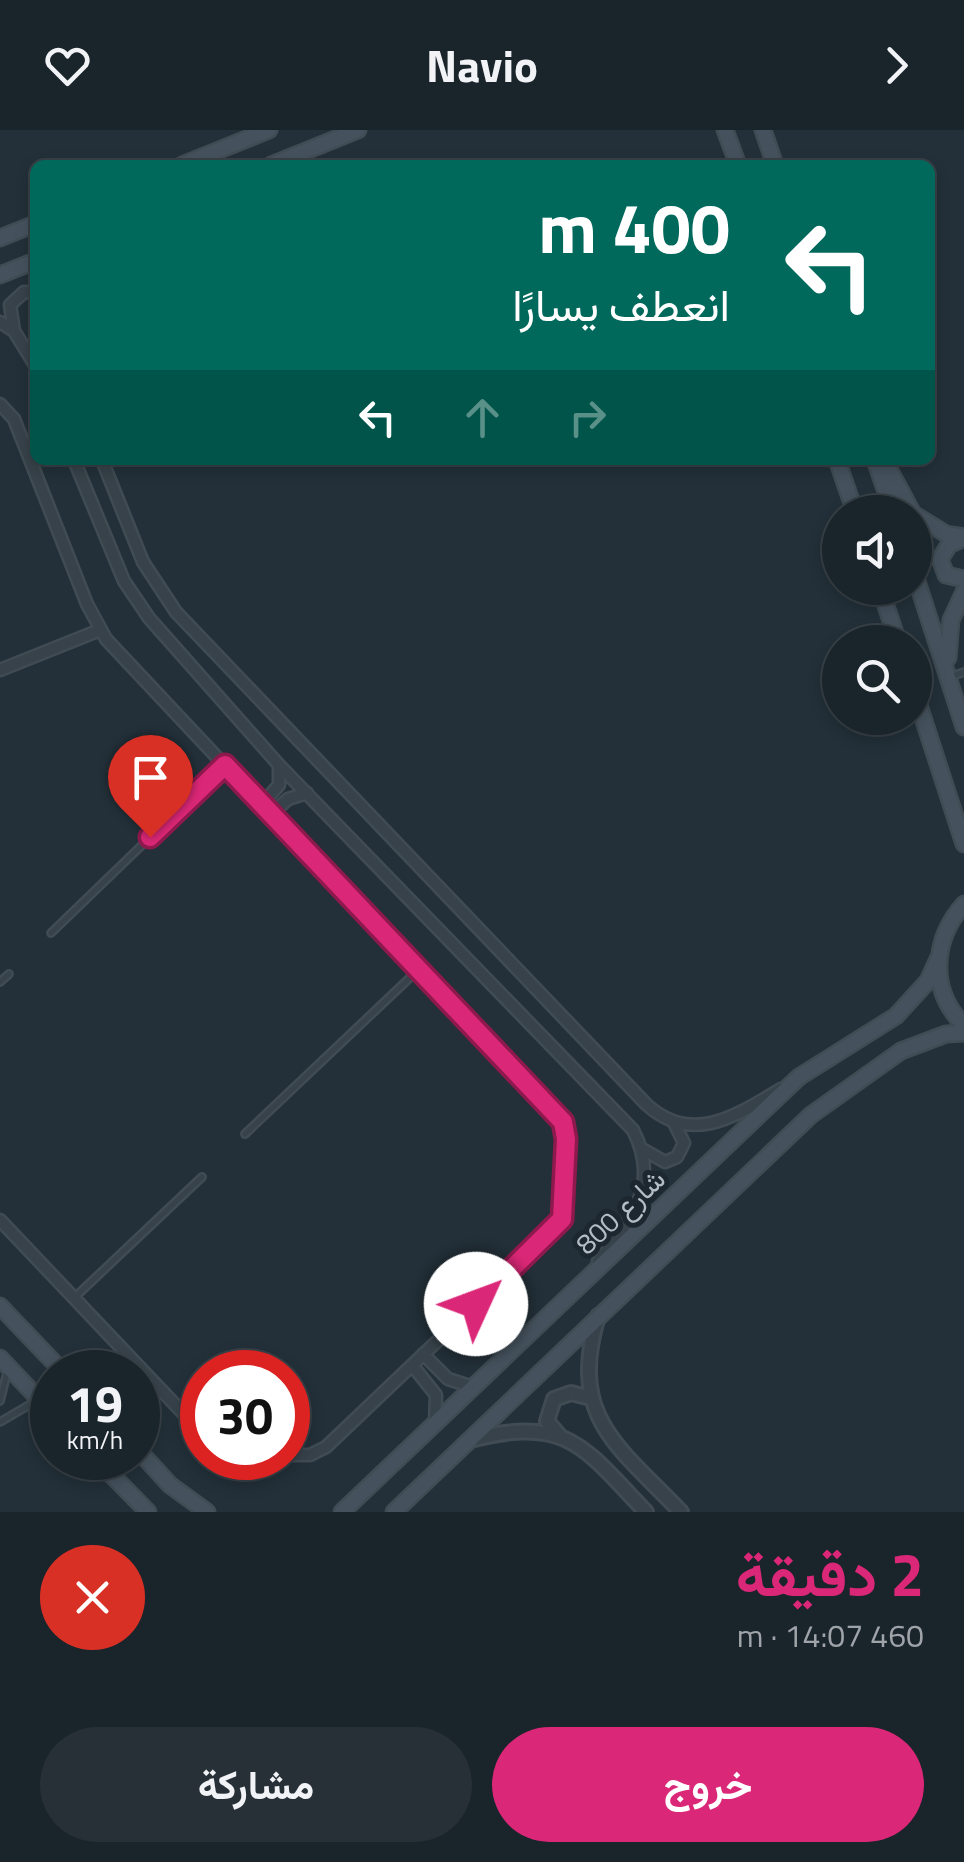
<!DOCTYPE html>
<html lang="ar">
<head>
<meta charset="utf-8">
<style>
  body { margin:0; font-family:"Titillium Web",Vazirmatn,sans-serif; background:#273037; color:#f1f3f6; direction:rtl; height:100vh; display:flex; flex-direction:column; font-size:38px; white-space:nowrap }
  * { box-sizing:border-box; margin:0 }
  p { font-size:32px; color:#9fa4a9 }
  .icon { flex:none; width:55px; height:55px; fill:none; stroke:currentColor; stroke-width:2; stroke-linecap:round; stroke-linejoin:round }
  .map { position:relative; height:1382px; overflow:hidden; direction:ltr }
  .drawer { display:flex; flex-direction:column; background:#1a242b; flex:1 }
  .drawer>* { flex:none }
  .guide { position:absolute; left:30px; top:30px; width:905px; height:305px; border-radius:15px; box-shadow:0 5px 15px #0003,0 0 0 2px #384147; direction:rtl; background:#00695c; color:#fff; overflow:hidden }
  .fabs { position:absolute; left:822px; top:365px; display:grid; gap:20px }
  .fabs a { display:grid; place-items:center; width:110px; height:110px; border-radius:50%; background:#1a242b; box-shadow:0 5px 15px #0003,0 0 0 2px #384147; font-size:50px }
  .speed { position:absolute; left:30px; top:1220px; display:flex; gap:20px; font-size:50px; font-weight:700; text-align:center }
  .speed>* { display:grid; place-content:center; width:130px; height:130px; border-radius:50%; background:#1a242b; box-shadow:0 5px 15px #0003,0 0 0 2px #384147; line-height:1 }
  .speed small { font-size:25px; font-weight:400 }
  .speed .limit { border:15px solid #d22; background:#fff; color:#111 }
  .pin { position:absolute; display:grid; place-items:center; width:85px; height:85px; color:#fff; margin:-102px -42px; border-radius:50% 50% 50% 0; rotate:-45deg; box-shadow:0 0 10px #0007 }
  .pin .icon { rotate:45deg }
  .me { position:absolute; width:110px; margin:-55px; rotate:47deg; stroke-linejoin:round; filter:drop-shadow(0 0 8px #0008) }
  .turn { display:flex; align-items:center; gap:35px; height:210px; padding:0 40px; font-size:45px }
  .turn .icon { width:130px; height:130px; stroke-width:2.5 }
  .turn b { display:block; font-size:70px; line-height:85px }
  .lanes { display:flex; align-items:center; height:95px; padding:0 40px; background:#0003; justify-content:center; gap:50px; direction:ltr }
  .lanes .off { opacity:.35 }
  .round { display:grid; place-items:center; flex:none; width:105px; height:105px; border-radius:52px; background:#273037 }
  .summary { display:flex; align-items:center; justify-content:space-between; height:170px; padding:0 40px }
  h1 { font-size:60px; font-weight:700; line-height:75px; color:#db2777 }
  .primary-button { display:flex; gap:20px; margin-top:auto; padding:20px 40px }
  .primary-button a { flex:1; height:115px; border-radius:60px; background:#db2777; color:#fff; font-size:40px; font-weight:700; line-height:115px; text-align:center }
  .primary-button a+a { background:#273037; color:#f1f3f6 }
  header { display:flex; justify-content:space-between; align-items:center; height:130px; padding:0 40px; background:#1a242b; font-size:45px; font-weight:700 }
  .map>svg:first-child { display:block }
</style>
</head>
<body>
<header><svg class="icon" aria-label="forward" viewBox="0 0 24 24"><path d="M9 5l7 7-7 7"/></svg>Navio<svg class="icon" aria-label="heart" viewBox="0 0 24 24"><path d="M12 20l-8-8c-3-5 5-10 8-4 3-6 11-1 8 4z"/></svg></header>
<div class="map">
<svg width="964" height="1382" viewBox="0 0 964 1382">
  <rect width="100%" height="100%" fill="#233039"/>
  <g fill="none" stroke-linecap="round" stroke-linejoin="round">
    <g stroke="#404b53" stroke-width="10">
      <path id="service" d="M953 546 964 542
        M51 803 225 635
        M0 852 9 844
        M245 1004 417 841
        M74 1168 202 1047
        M0 1271 7 1243
        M0 1292 36 1271"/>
    </g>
    <g stroke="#404b53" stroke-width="15">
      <path id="minor" d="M0 192 14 201 35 235
        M14 201 10 175 24 162 35 163
        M0 274 14 289 87 474 106 509 565 998V1076L556 1098 326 1317 310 1325H288
        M74 330 124 451 149 488 279 635 633 1000C661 1054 632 1090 598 1131
        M102 330 143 432 176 482 647 975C693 1016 737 985 781 959
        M0 540 100 500
        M262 674 279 655V636
        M272 684 288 669 307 663
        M644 1020 665 1032 677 1027 684 1013 674 993
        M0 1090 202 1303
        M423 1224 448 1249 473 1257
        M412 1235 436 1265 435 1294"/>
    </g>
    <g stroke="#404b53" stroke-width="18">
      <path id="tertiary" d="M598 1186C568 1287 617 1315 681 1382
        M559 1305 547 1291 554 1269 571 1263 591 1268
        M470 1310C567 1285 583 1316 646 1382"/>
    </g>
    <g stroke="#404b53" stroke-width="19">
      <path id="secondary" d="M725 0 738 35
        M763 0 775 35
        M182 35 269 0
        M271 35 358 0
        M0 108 35 94
        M0 145 35 131
        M837 330 855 382
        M875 330 893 382
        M884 330 912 382
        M915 385 946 404 964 407
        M964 408 949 415 940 429 946 445 964 449
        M915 445 964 597
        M880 458 898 512
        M948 528 951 490 964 462
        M915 563 964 714
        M964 774C932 810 929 861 964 895
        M0 1176 63 1242
        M0 1228 52 1283
        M138 1320 170 1355 207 1382
        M95 1328 148 1382
        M342 1382 799 947 896 886 928 851 938 829
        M394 1382 811 985 901 921 946 904 964 903"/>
    </g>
    <use href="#service" stroke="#37424a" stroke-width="5"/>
    <use href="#minor" stroke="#37424a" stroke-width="10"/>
    <use href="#tertiary" stroke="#37424a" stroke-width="12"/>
    <use href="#secondary" stroke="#45525d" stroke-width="14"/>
  </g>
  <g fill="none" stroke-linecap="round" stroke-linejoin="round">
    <g stroke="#8e194d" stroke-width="25">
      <path id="route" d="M150 707 225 635 563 992 566 1009 562 1089 476 1174"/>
    </g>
    <use href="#route" stroke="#db2777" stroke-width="18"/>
  </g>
  <g text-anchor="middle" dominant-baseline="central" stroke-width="10" stroke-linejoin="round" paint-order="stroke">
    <g font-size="28" fill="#b2bdc6" stroke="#1c272f">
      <text transform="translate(620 1081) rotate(-43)">شارع 800</text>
    </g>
  </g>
</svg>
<div class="fabs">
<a><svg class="icon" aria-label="sound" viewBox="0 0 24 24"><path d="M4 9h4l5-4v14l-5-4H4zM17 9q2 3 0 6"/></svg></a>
<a><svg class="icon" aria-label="search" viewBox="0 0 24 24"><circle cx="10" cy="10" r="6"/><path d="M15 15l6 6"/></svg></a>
</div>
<div class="speed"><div>19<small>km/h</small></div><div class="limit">30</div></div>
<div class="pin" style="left:150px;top:707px;background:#d93025"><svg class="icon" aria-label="arrive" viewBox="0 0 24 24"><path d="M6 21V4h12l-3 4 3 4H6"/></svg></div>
<svg class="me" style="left:476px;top:1174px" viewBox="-20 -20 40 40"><circle r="19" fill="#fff"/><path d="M0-13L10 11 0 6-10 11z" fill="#db2777"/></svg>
<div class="guide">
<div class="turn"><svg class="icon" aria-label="left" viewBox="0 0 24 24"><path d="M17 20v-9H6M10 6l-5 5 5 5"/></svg><div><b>400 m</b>انعطف يسارًا</div></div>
<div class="lanes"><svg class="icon" aria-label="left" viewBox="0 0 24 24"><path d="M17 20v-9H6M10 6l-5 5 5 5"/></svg><svg class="icon off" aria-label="ahead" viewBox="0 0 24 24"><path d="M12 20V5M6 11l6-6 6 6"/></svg><svg class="icon off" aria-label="right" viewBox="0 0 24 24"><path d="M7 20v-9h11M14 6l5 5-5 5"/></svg></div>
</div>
</div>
<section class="drawer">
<div class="summary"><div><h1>2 دقيقة</h1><p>460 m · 14:07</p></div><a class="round" style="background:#d93025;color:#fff"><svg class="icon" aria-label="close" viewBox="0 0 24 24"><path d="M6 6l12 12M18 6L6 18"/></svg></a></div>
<div class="primary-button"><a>خروج</a><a>مشاركة</a></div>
</section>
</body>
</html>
